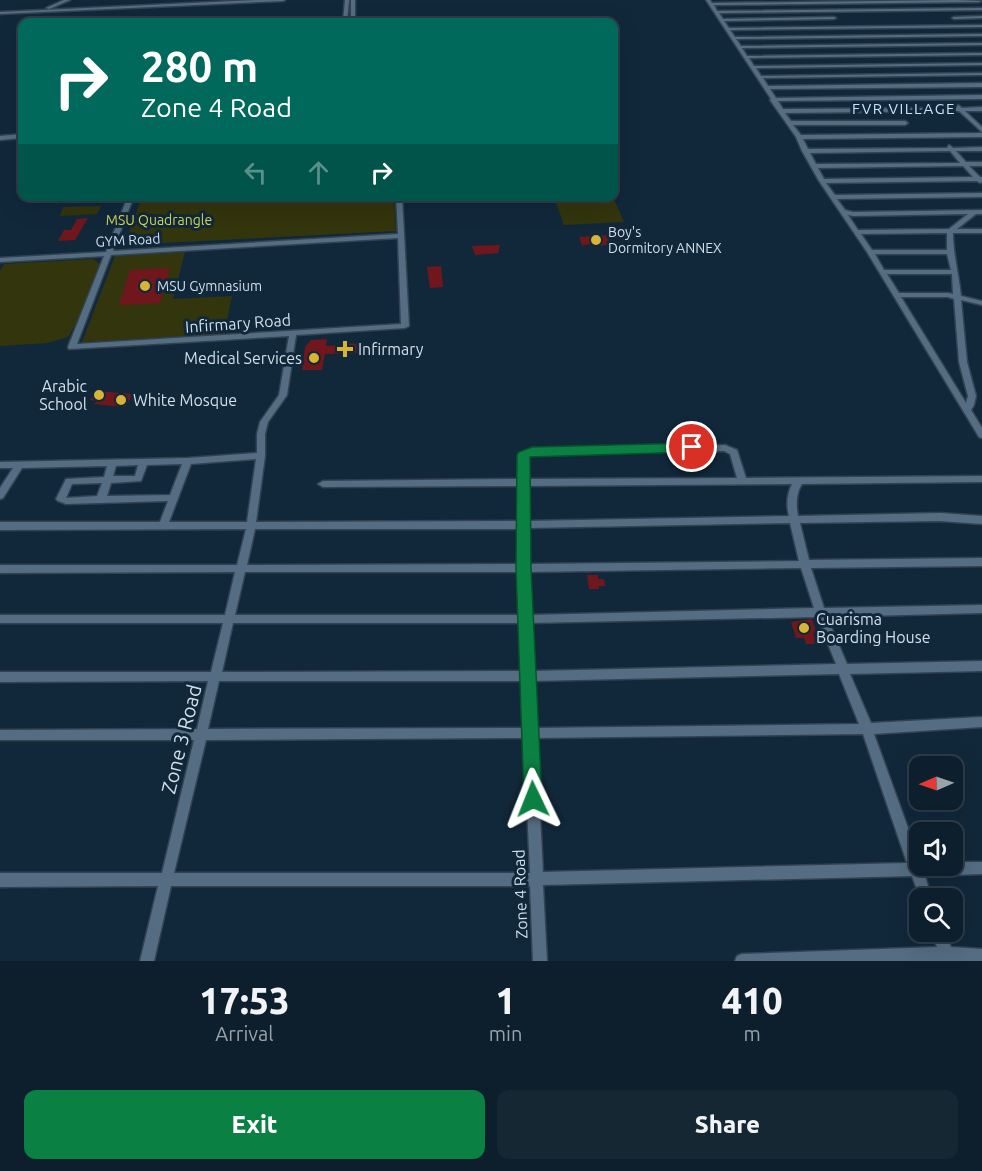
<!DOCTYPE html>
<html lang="en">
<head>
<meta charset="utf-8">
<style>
  body { margin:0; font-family:Ubuntu,sans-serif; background:#162734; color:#f1f3f6; height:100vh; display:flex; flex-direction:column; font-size:22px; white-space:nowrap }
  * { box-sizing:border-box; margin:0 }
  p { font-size:20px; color:#9aa2a9 }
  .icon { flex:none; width:33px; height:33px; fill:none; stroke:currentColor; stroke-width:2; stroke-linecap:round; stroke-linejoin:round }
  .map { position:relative; height:961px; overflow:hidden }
  .side { display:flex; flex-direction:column; background:#0d1e2c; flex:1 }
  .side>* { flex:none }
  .guide { position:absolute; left:18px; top:18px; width:600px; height:183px; border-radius:12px; box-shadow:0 6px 24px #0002,0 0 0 2px #2d3c48; background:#00695c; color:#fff; overflow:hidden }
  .needle { width:39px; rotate:268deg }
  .controls { position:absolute; left:909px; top:756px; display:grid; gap:12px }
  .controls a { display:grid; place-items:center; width:54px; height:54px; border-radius:12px; background:#0d1e2c; box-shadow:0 6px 24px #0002,0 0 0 2px #2d3c48; font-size:30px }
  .pin { position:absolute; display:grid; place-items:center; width:51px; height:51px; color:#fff; margin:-26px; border:3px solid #fff; border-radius:50%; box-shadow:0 2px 6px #0007 }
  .me { position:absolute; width:66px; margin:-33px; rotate:358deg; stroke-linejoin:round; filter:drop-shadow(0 0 4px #0008) }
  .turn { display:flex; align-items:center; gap:21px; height:126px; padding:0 24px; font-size:27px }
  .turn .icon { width:78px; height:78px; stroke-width:2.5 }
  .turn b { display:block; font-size:42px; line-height:51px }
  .lanes { display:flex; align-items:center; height:57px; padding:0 24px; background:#0003; justify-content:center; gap:30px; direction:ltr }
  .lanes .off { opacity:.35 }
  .eta { display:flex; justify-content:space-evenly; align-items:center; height:102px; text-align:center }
  .eta b { font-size:36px; font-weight:800; line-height:42px }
  .action { display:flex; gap:12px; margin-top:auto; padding:12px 24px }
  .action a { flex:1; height:69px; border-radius:12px; background:#0b8043; color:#fff; font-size:24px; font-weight:800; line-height:69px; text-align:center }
  .action a+a { background:#162734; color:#f1f3f6 }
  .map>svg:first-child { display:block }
</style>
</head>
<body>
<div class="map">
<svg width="982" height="961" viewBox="0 0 982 961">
  <rect width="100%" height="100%" fill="#11283b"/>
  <path fill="#33350d" d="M142 197H394L396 231 124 245Z
    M554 197H613L624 222 564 225Z
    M101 206 97 214 60 216 63 207Z
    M185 252 173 299 232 296 224 334 82 342 115 256Z
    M93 259 99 263V267L78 320 68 337 47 343 0 346V271L4 264Z"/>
  <path fill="#70171e" d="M88 218 75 240 58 241 64 230H71L77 219Z
    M611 235 614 243 594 247 593 244 582 245 579 237Z
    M500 245 498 253 475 255 472 246Z
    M441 266 443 287 430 288 427 267Z
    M170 268 160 303 119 305 130 270Z
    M327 339 326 346 342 345V343L359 344 358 353 325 354 322 370H302L305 347 311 340Z
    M98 390 108 392 133 394 125 407 94 404 97 401 90 400Z
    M587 575H598V579H604L605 586H599V589H589Z
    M812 619 817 634 813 633 817 644H806L804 638H796L791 622Z"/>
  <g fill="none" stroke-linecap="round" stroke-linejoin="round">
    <g stroke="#324251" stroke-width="3">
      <path id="minor" d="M64 0H70L49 9 46 8Z
        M256 0H285L283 1 0 14V12Z
        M345 0H349L347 22H343Z
        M351 0H355V22H351Z
        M706 0H710L712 3 957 0 981 1 979 2 714 5 717 11 982 8V10L719 13 723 19 834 17 836 18 834 19 724 21 729 28 982 25V27L730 30 735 37 982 34V36L736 39 741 46 982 43V45L742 48 747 56 982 53V55L749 58 754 66 982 63V65L756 68 761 76 982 73V75L763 78 768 86 982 83V87L770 89 776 98 982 95V99L778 101 783 109 956 108 958 105 962 108 982 107V111H965L982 127V132L959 111 785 113 791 121H905L908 123 905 125H793L801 135 982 133V137L803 139 808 149 947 148 949 145 953 148 982 147V151H956L966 162H982V166H969L980 177H982V182L980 183 977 181 826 183 835 195 982 193V197L837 199 845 210 853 212 982 210V214H976L957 229H982V233H953C953 254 959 275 961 296L982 301V305L961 300 967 362 976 396 974 405 971 410 982 428V438L979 437 867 252 819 181 802 151 796 137 770 100 771 99ZM950 151 960 163 816 164 810 153ZM963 166 973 177 824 179 818 168ZM968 214 949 229 858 230 848 215 853 216ZM947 233V250H872L861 234ZM875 254H947L951 270H884ZM887 274H952L953 294 948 293H899ZM901 297H948L954 299 959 362 968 396 966 403Z
        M982 16V18L954 19 952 18 954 17Z
        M22 134V138L0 140V136Z
        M128 196H134L113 251 398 234 396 196H402L409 326 405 328 296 335 287 395 268 422 265 434V456L256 522 518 521V486L323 487 318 484 323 481 518 479 520 455 521 453 532 448 725 445 737 450 746 478 982 476V482L802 484C796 493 796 505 798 516L940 513 982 516V524L940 521 800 523 809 560 982 558V566L811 568 824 608 982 605V613L827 617 847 664 982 661V671L850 674 871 723 982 717V727L874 734 920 861V866H952V862H982V874L925 876 932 898H920L912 876 543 885 547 961H533L530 886H171L154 961H140L158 886 0 887V873H162L194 740H0V730L197 729 208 681 0 682V672H211L223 623H0V615H225L235 572 0 573V565H237L246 529 0 530V522H160L168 501 66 504 58 501 56 499 66 479 104 477 107 466 22 468 3 498 0 499V488L13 468H0V462L188 458 257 453V434L260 422 279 395 289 336 69 349 68 347 104 256 0 262V258L106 252ZM398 238 401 324 77 344 111 255ZM724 451 730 454 737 478 527 479 528 457 533 454ZM256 459 247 522H169L191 464ZM182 464 170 495 107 496 111 483 141 481 147 465ZM138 465 135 476H113L116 466ZM102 483 97 496 66 498 72 484ZM792 484C787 494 786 505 789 516L528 521 527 486ZM790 523 799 561 529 564 528 528ZM255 529H518L519 564 247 565ZM801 568 814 608 530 615 529 572ZM245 572H519L520 615H235ZM817 617 836 664 533 671 530 623ZM233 623H520L522 671 222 672ZM839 674 859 724 536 728 533 681ZM219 681H522L524 728 208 729ZM863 734 907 863 543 872 536 738ZM524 738 530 873H174L206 740Z
        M931 932H945L951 947 982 949V961H735L737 956 742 954 937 947Z"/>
    </g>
    <use href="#minor" fill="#546d82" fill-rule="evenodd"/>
  </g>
  <path fill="#0b8043" stroke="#07532c" stroke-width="1.5" d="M692 443 698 447 692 452 530 457 531 568 542 799 539 805 533 808 526 805 524 799 516 568 517 455 519 452 532 447Z"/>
  <g fill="#d8b434" stroke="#11283b" stroke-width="2">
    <circle cx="596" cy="240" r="6"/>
    <circle cx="145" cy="286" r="6"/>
    <path d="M342 340h6v6h6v6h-6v6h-6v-6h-6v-6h6z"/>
    <circle cx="314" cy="358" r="6"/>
    <circle cx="99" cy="395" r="6"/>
    <circle cx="121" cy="400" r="6"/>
    <circle cx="804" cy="628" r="6"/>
  </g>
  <g text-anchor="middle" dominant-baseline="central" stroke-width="6" stroke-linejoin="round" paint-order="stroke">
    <g font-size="14" fill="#d1d654" stroke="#11283b">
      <text x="159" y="220">MSU Quadrangle</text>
    </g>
    <g font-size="14" fill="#d1dfeb" stroke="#11283b" text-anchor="start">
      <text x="608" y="232">Boy's<tspan x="608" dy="16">Dormitory ANNEX</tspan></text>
      <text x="157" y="286">MSU Gymnasium</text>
    </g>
    <g font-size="14" fill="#d1dfeb" stroke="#11283b">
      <text transform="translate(128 240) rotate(-3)">GYM Road</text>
    </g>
    <g font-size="15" letter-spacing="1.5" fill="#c8e4fd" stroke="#11283b">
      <text x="904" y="108">FVR VILLAGE</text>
    </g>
    <g font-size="16" fill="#d1dfeb" stroke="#11283b">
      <text transform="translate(238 323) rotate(-4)">Infirmary Road</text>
      <text transform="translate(520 894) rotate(-92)">Zone 4 Road</text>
    </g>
    <g font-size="16" fill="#d1dfeb" stroke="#11283b" text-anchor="start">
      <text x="358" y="349">Infirmary</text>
      <text x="302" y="358" text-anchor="end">Medical Services</text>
      <text x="87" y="386" text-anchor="end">Arabic<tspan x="87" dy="18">School</tspan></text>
      <text x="133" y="400">White Mosque</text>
      <text x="816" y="619">Cuarisma<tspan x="816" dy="18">Boarding House</tspan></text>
    </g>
    <g font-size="20" fill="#d1dfeb" stroke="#11283b">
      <text transform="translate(181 739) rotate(-76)">Zone 3 Road</text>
    </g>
  </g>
</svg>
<div class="controls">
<a><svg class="needle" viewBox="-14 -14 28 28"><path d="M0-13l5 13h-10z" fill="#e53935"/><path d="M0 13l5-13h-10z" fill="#9aa2a9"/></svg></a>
<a><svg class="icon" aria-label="sound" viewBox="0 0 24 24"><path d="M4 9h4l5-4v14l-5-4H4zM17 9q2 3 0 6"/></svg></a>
<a><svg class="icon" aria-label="search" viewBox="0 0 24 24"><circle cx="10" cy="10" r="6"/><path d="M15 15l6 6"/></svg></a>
</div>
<div class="pin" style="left:692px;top:447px;background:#d93025"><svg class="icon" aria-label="arrive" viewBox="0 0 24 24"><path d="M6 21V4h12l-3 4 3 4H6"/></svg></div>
<svg class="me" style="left:533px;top:799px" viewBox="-20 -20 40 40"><path d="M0-17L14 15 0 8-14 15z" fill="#0b8043" stroke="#fff" stroke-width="4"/></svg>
<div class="guide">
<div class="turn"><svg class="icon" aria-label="right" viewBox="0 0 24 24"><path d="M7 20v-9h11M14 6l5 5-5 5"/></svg><div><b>280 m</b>Zone 4 Road</div></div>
<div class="lanes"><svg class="icon off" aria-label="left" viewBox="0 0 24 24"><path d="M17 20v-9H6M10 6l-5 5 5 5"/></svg><svg class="icon off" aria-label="ahead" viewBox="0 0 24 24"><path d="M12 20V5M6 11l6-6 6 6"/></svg><svg class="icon" aria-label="right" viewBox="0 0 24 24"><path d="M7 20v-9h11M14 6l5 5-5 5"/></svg></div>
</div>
</div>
<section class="side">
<div class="eta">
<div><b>17:53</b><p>Arrival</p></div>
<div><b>1</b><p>min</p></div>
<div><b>410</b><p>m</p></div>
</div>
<div class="action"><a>Exit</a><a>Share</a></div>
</section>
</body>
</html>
